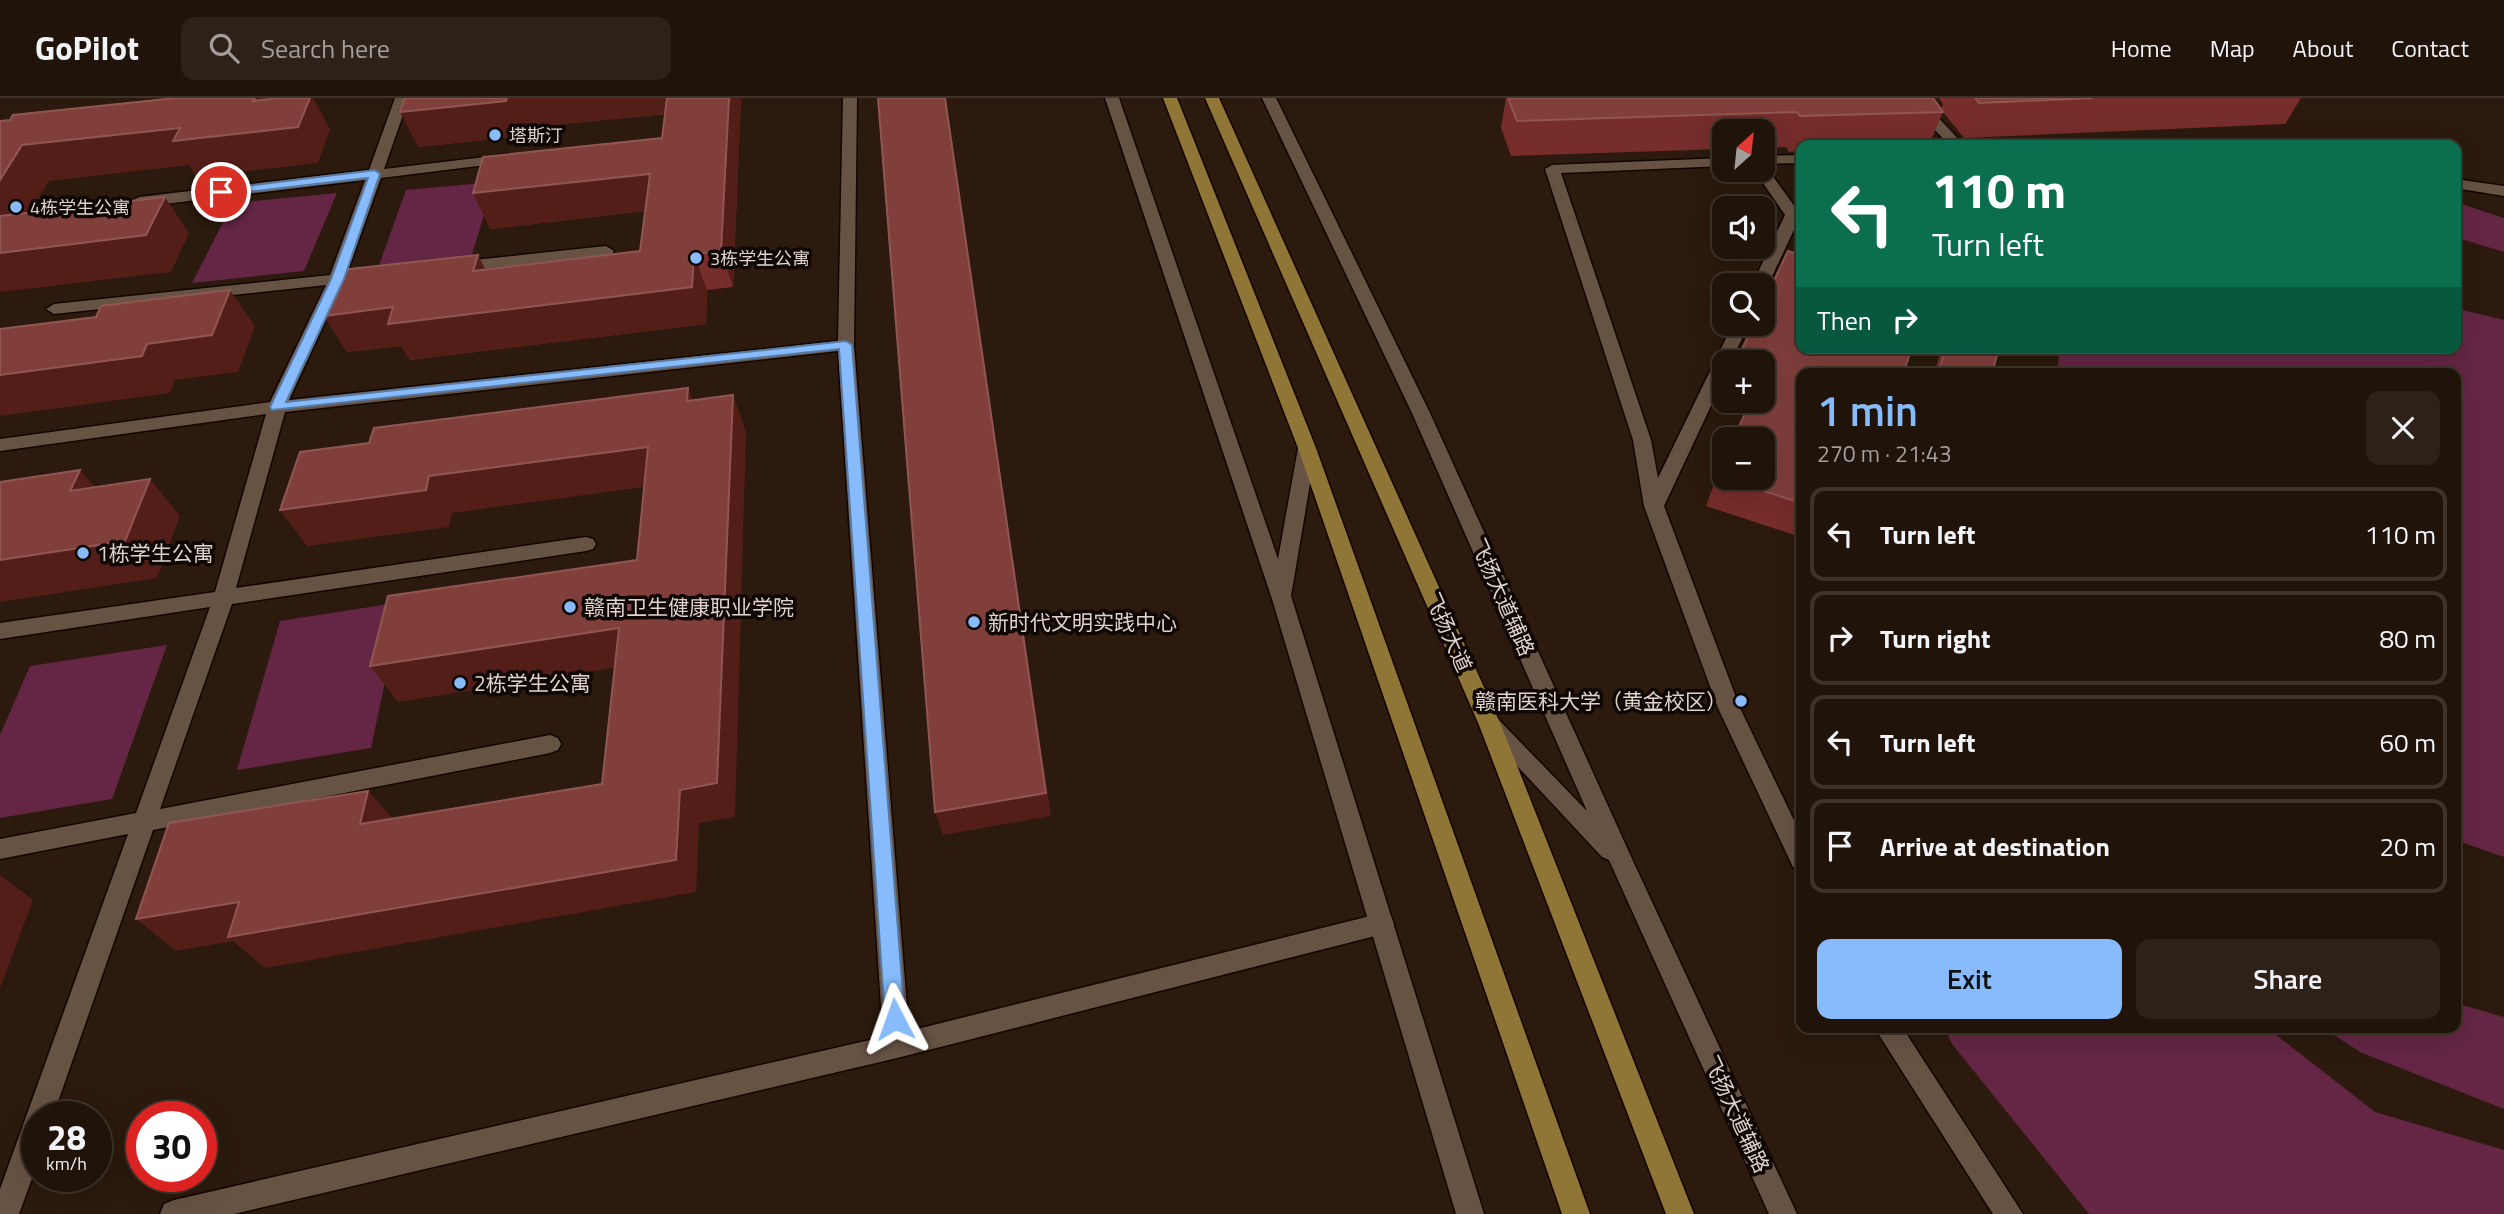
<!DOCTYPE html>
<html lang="en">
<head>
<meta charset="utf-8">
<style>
  body { margin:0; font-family:"Titillium Web","Noto Sans SC",sans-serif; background:#2d2118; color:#f1f3f6; height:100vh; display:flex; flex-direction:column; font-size:26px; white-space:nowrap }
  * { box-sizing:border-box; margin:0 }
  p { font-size:23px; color:#a29e9c }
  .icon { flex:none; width:38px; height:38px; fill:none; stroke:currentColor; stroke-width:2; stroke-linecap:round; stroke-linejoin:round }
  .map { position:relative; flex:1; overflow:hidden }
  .panel { position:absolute; left:1796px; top:270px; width:665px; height:665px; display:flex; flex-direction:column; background:#20140a; border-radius:14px; box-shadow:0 7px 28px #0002,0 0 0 2px #3d332b }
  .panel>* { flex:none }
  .banner { position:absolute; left:1796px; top:42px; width:665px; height:214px; border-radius:14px; box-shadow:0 7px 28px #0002,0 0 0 2px #3d332b; background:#0b6e4f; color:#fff; overflow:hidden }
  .needle { width:46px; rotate:27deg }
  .tools { position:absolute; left:1712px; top:21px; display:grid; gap:14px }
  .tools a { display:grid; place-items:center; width:63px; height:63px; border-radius:14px; background:#20140a; box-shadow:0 7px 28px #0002,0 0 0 2px #3d332b; font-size:35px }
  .speed { position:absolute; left:21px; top:1003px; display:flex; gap:14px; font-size:35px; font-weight:700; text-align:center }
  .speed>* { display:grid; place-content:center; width:91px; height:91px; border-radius:50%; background:#20140a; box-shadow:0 7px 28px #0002,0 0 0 2px #3d332b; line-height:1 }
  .speed small { font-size:18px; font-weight:400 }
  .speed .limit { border:10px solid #d22; background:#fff; color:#111 }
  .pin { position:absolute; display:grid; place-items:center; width:60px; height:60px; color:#fff; margin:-30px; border:4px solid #fff; border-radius:50%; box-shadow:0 2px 7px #0007 }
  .me { position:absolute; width:77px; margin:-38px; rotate:356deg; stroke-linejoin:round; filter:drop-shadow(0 0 5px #0008) }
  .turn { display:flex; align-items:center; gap:24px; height:147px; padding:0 21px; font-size:32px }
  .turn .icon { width:91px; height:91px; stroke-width:2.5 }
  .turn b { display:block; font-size:49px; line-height:60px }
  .then { display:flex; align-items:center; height:66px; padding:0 21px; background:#0003; gap:14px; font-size:26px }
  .round { display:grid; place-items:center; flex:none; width:74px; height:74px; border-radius:14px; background:#2d2118 }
  .head { display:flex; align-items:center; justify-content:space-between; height:119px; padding:0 21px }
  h1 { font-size:42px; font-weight:600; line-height:52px; color:#87bbfb }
  .cta { display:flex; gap:14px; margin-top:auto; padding:14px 21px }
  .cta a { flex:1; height:80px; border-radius:14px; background:#87bbfb; color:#111; font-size:28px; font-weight:600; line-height:80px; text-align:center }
  .cta a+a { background:#2d2118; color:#f1f3f6 }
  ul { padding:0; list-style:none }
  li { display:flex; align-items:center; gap:21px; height:94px; margin:0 14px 10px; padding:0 7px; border:4px solid #3d332b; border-radius:14px }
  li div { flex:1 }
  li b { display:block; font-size:26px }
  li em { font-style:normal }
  header { display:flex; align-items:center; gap:42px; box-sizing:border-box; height:98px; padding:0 35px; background:#20140a; border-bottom:2px solid #3d332b }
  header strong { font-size:33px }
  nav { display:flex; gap:38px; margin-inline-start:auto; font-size:24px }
  .search { width:490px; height:63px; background:#2d2118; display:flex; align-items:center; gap:18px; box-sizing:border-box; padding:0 24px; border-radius:14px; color:#a29e9c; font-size:26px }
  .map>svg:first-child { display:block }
</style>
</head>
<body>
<header>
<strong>GoPilot</strong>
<div class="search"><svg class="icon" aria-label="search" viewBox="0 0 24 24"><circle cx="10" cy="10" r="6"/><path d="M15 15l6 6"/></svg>Search here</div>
<nav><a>Home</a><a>Map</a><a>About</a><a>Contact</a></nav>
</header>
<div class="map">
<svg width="2504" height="1116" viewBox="0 0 2504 1116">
  <rect width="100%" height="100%" fill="#2b1a0d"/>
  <path fill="#642644" d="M494 84 471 160 378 170 406 92Z
    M337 95 304 173 192 185 233 105Z
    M2455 104 2504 120V154L2455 139Z
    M2455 210 2504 222V759L2455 742V275H2057L2060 250H2455Z
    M402 504 371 650 237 672 280 523Z
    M167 547 112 701 0 720V637L30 568Z
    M2455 905 2504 919V1011L2360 954 2322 929H2455Z
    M1944 929H2266L2375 1014 2504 1052V1116H2089L1952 946Z"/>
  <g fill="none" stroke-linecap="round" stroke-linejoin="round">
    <g stroke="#130500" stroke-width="3">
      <path id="minor" d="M395 0H409L384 71 510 56 517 60 510 64 381 80 347 175 355 180 353 183 343 185 289 302 838 243 843 0H857L854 247 909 933 1382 815 1391 818 1394 826 1391 834 897 960 234 1116H160L164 1106 174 1102 883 939 838 253 285 314 236 490 586 439 593 441 596 446 593 451 586 453 232 506 160 711 550 637 558 640 561 646 558 652 550 655 153 732 53 1018H37V1067L19 1116H0V1091L128 736 0 761V741L136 715 210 509 0 541V525L215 494 266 316 0 353V341L270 304 326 187 54 216 46 211 54 206 330 177 365 82 139 109 131 104 139 99 369 72Z
        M1905 0H1920L1964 47H1949Z
        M1801 57V65L1762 66V58Z
        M1724 60V68L1561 75 1651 342 1658 380 1733 226H1749L1731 264H1724V280L1664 408 1740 610 1801 737V772L1793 769 1718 610 1644 408 1633 342 1545 71 1552 67Z
        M1762 68 1766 69 1801 117 1768 187 1762 191V187H1752L1785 117 1754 72H1762Z
        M2455 81 2504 88V98L2455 90Z
        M606 148 614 153 612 156 455 174 447 169 455 164Z
        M1874 929H1902L2023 1116H1993Z"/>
    </g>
    <g stroke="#130500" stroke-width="3">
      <path id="tertiary" d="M1105 0H1119L1278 461 1298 350 1301 346H1313L1316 350 1291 498 1484 1116H1456L1272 501Z
        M1262 0H1276L1430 315 1633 763 1797 1116H1769L1609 762 1602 759 1479 627 1482 621 1490 618 1498 621 1587 713 1412 315Z"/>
    </g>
    <g stroke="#130500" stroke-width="3">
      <path id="primary" d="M1163 0H1177L1316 350 1590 1116H1562L1298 350Z
        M1205 0H1219L1501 627 1694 1116H1666L1479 627Z"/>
    </g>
    <use href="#minor" fill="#675344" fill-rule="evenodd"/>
    <use href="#tertiary" fill="#675344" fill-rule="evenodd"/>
    <use href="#primary" fill="#8f7637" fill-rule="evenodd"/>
  </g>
  <path fill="#762d2b" d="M405 0H741L733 189 707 192 706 226 410 262 401 248 347 254 324 218 478 157 485 171 640 153 645 113 490 131 662 40 665 16 523 30 522 38 418 49Z
    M1506 0H1933L1941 11 1943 6 1939 0H2301L2285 26 1964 40 1943 14 1929 47H1801V53L1789 54 1786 49 1762 50V33H1724V51L1511 58 1501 30Z
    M1788 153 1801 157V250H1912L1904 273 1912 275H1801V439L1706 408 1717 378 1724 363V380H1762V341H1733L1751 303H1762V264H1736L1754 226H1762V208Z
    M1942 250H1999L1992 275H1934Z"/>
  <path fill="#531e18" d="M255 0H264L279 26 310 0H313L330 31 318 65 196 79 189 67 49 83 6 154 165 99 189 135 171 174 0 194V82L22 47 253 3Z
    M507 0H676L681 14 523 30 522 38 418 49 400 14Z
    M729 0H741L733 189 721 153Z
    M945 0 1051 718 943 737 935 714Z
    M650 76 663 111 490 131 473 95Z
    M694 156 707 192 706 226 410 262 401 248 347 254 324 218Z
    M478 157 496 193 473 173Z
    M230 192 255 228 238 274 175 282 170 295 0 318V277L147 246Z
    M688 290 702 327 687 303Z
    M733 297 746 334 735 719 699 725 696 794 265 870 233 843 176 853 136 821 680 692Z
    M648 349 665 386 452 415 449 429 307 448 280 412 429 378Z
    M80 372 112 409 70 393Z
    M150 381 180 418 157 480 0 504V462Z
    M619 530 638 566 398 604 370 568Z
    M368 693 398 726H360Z
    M0 777 33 802 0 890Z"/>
  <path fill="#813f3c" stroke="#905652" stroke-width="2" d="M176 0H255L253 3 277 0H310L298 29 173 43 180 30 22 47 0 82V23L10 22 13 17Z
    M405 0H507L506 3 400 14Z
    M667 0H729L721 153 694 156 692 189 388 226 393 209 324 218 341 172 478 157 473 173 640 153 650 76 473 95 483 59 662 40Z
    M878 0H945L1046 695 935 714Z
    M1508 0H1933L1943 14 1800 18 1797 14 1517 23Z
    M1975 0H2093L1979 5Z
    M165 99 146 137 0 155V118Z
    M1788 153 1801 157V250H1912L1904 273 1912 275H1801V405L1717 378 1724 363V380H1762V341H1733L1751 303H1762V277L1767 267 1762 266V264H1757L1738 259 1754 226H1762V208Z
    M230 192 212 237 147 246 142 258 0 277V231L96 219 101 208Z
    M1946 250H1999L1992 275H1938Z
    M688 290 687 303 733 297 717 685 680 692 676 762 228 839 239 804 136 821 169 725 368 693 360 726 602 686 619 530 370 568 388 498 637 462 648 349 429 378 426 392 280 412 300 354 369 345 374 330Z
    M80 372 70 393 150 381 125 443 0 462V384Z"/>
  <path fill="#87bbfb" stroke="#587aa3" stroke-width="2" d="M375 72 380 76 344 181 286 304 846 243 852 247 905 921 902 928 895 930 888 928 885 921 839 251 272 312 270 309 331 181 368 80 221 97 215 94 221 91Z"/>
  <g fill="#87bbfb" stroke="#0e0703" stroke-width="2.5">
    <circle cx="495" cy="37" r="7"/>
    <circle cx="16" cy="109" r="7"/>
    <circle cx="696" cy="160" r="7"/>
    <circle cx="83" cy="455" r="7"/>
    <circle cx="570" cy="509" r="7"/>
    <circle cx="974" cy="524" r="7"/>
    <circle cx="460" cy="585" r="7"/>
    <circle cx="1741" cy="603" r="7"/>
  </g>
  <g text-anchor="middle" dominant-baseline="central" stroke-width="7" stroke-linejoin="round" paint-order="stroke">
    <g font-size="18" fill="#dfd3ca" stroke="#0e0703" text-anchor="start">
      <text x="509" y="37">塔斯汀</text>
      <text x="30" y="109">4栋学生公寓</text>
      <text x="710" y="160">3栋学生公寓</text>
    </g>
    <g font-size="21" fill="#dfd3ca" stroke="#0e0703" text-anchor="start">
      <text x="97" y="455">1栋学生公寓</text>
      <text x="584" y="509">赣南卫生健康职业学院</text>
      <text x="988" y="524">新时代文明实践中心</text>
      <text x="474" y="585">2栋学生公寓</text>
      <text x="1727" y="603" text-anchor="end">赣南医科大学（黄金校区）</text>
    </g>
    <g font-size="21" fill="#dfd3ca" stroke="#0e0703">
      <text transform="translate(1503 499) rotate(66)">飞扬大道辅路</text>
      <text transform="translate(1449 534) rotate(66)">飞扬大道</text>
      <text transform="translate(1737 1016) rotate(65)">飞扬大道辅路</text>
    </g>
  </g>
</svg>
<div class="tools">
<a><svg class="needle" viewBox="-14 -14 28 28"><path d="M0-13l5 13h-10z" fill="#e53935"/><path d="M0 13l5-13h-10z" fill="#a29e9c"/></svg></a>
<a><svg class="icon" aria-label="sound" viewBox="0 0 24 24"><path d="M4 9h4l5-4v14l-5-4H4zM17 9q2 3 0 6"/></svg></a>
<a><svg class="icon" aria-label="search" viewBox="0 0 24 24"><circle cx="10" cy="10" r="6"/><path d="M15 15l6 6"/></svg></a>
<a>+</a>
<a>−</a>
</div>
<div class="speed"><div>28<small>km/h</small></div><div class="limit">30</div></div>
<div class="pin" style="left:221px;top:94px;background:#d93025"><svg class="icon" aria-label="arrive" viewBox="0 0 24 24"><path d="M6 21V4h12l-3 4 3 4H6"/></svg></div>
<svg class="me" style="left:895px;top:921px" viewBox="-20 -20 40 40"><path d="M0-17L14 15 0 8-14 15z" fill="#87bbfb" stroke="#fff" stroke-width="4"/></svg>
<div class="banner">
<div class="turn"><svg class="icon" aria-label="left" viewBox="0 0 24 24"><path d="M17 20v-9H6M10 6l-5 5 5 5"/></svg><div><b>110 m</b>Turn left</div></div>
<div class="then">Then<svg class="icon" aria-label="right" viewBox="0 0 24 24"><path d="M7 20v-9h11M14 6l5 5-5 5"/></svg></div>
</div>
<section class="panel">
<div class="head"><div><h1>1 min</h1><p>270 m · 21:43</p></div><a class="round"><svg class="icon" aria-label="close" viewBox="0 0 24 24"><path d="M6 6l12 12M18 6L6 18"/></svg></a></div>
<ul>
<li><svg class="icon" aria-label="left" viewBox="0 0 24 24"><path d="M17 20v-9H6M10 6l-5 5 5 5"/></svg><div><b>Turn left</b></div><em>110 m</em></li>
<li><svg class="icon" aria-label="right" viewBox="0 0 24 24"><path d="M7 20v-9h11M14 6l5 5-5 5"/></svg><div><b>Turn right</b></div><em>80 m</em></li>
<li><svg class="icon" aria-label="left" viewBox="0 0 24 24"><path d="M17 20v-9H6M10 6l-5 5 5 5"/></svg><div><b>Turn left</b></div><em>60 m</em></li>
<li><svg class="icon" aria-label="arrive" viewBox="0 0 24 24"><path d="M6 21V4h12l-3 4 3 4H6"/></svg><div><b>Arrive at destination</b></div><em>20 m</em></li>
</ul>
<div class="cta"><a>Exit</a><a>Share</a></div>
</section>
</div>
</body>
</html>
